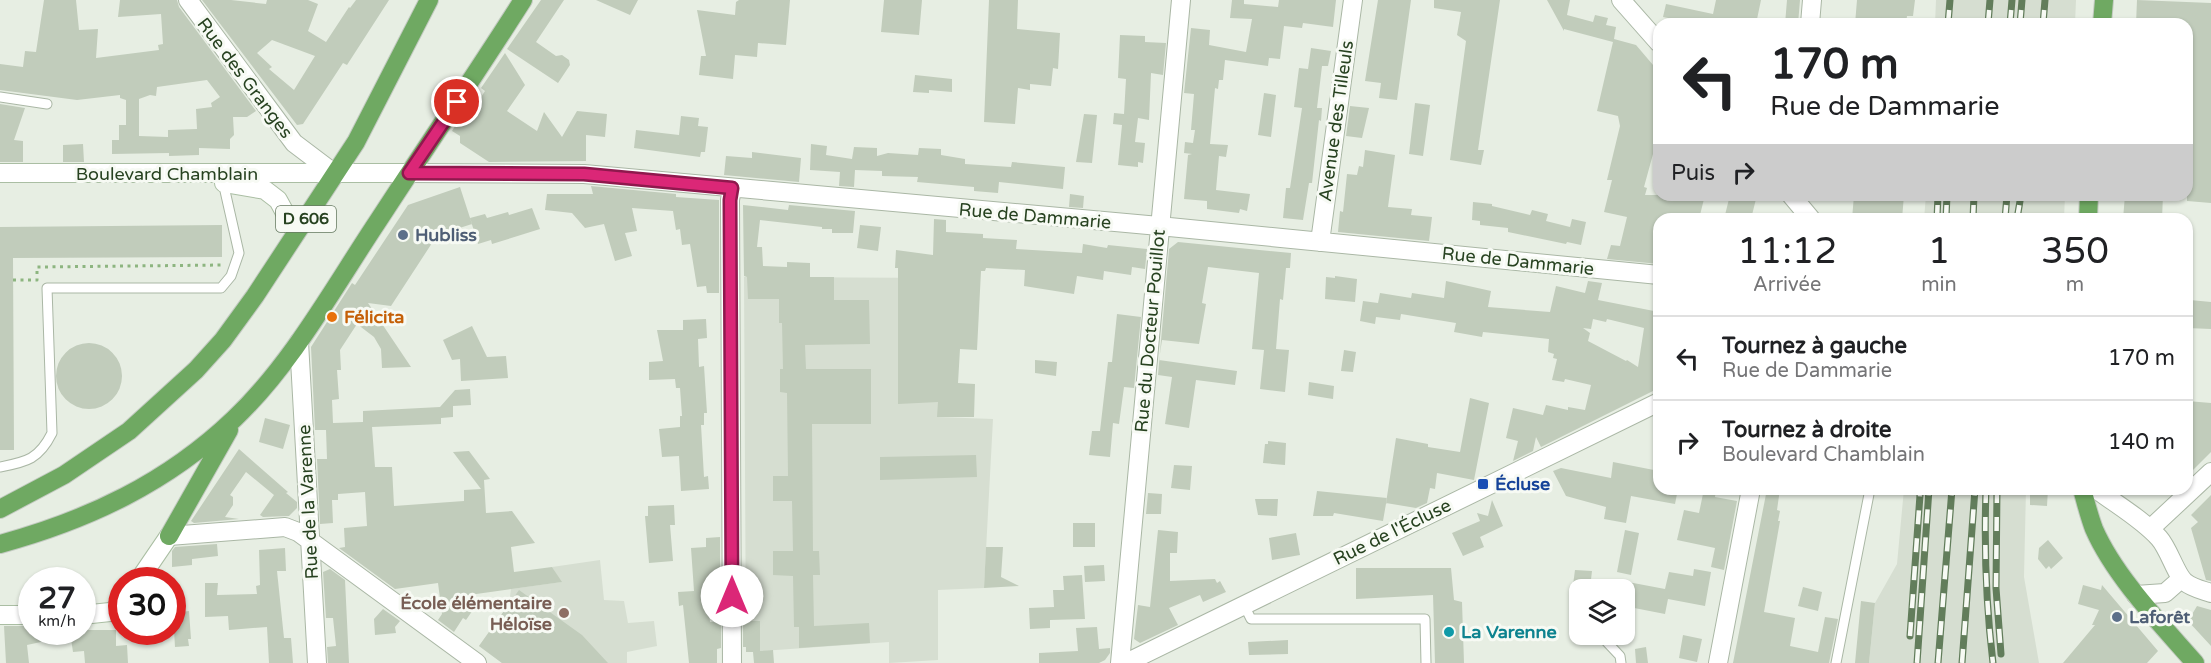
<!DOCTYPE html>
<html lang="fr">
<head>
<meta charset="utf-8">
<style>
  body { margin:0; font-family:"Varela Round",sans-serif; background:#f6f6f6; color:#202124; height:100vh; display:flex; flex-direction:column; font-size:22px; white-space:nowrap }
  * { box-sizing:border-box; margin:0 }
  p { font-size:20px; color:#757577 }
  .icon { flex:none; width:33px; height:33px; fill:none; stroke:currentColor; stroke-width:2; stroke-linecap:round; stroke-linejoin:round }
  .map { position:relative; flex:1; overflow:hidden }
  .sheet { position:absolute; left:1653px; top:213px; width:540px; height:282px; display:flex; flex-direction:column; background:#fff; border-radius:18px; box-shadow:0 2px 4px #0004 }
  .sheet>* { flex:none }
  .hud { position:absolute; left:1653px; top:18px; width:540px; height:183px; border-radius:18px; box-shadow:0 2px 4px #0004; background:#fff; color:#202124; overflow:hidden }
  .tools { position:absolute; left:1569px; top:579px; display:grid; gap:12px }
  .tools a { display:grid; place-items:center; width:66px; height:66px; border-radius:12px; background:#fff; box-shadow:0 2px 4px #0004; font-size:30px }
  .speed { position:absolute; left:18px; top:567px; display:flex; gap:12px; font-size:30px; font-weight:700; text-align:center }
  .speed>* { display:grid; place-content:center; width:78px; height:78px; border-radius:50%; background:#fff; box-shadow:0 2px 4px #0004; line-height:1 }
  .speed small { font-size:15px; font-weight:400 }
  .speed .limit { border:9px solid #d22; background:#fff; color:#111 }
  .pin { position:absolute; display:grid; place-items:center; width:51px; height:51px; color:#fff; margin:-26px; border:3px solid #fff; border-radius:50%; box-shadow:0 2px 6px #0007 }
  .me { position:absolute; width:66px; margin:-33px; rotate:0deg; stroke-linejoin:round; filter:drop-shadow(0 0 4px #0008) }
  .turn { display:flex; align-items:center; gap:21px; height:126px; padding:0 18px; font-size:27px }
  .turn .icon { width:78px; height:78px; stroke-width:2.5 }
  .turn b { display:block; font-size:42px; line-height:51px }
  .then { display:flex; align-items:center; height:57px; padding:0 18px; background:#0003; gap:12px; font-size:22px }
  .eta { display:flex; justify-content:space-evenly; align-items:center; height:102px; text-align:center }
  .eta b { font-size:36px; font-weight:600; line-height:42px }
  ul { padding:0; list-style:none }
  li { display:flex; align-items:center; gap:18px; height:84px; padding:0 18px; border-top:2px solid #e0e0e0 }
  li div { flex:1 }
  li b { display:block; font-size:22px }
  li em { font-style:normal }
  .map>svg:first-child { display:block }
</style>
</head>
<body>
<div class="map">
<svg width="2211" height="663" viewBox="0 0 2211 663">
  <rect width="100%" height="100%" fill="#e7eee3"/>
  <path fill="#d6ded1" d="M1936 0H2076L2075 24H1935Z
    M1926 195H2065L2064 219H1924Z
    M744 277 943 278 938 417 993 419 984 588 938 590V660L889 663V642L746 652Z
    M1904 489H2026L2024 577 2039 663H1869L1875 603 1897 564Z
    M600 560 604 600 624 601 628 623 654 621 657 646 627 652V663H502L479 646 509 604 511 589 561 582 552 567Z"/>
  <path fill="#c1ccbb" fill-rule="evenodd" d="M44 0H76L79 30 98 29 96 58 159 50 158 45 163 44 161 14 118 17 120 0H177L179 7 256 111 247 117H233L234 135 230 139V149L199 148V155L169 156V153L112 154V140H119V125H126V100L120 98V95L77 100 0 90V64L23 67 25 51 36 52ZM207 80 220 97 211 103 212 107 196 109 197 129 168 130V137L139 136V99L150 95 156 96 157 87Z
    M202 0H231L266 4 267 0H308L318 4 308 31 326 42 349 7 350 8 356 0H389L347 65 343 63 303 124 297 125ZM272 40 315 56 294 90 269 69 272 67 257 53Z
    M541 0H564L536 42 556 56 562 55 569 60 570 65 558 83 507 49Z
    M596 0H638L630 15Z
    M739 0H790L786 45 758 43 757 57 735 55 733 79 699 75 701 56H706L697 10 735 15 736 2Z
    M884 0H922L919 35 881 32Z
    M989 0H1018L1017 29 1060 33 1058 69 1053 68 1051 86 1030 84V90L1018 88 1015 124 984 122Z
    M1232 0H1244V4L1278 7 1279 0H1336L1333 27 1303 23 1302 28 1284 26 1280 59 1269 58 1268 66 1225 60 1223 80H1219L1218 89 1215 88 1210 144 1228 145 1226 157 1219 156 1216 190 1250 194 1247 211 1240 209 1239 213 1207 209V201L1184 199 1188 155 1192 154 1184 153 1185 142 1193 143 1195 130H1191L1194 94 1184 93 1191 28 1210 30 1209 45 1246 52 1252 19 1230 18Z
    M1378 0H1411L1397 100 1379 98 1381 83 1365 81Z
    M1434 0H1500L1478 150H1484L1481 165 1450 160 1466 41 1457 35 1461 12 1434 8Z
    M1547 0H1570L1567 15 1593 22 1595 15 1608 18 1606 25 1616 27 1614 39 1636 45 1659 72V132L1644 187 1647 188 1645 195H1705L1699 219H1659V264L1607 259 1611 245 1620 246 1627 217 1604 212 1612 180H1607L1620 126 1618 116 1597 111 1613 42 1564 29V31Z
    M1716 0H1761L1756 24H1672L1673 19 1663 17 1666 4 1713 14Z
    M1787 0H1800L1798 24H1785Z
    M1857 0H1915L1913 16H1907L1906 24H1855Z
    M2137 0 2211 3V203L2187 201V24H2136Z
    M1120 35 1145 36V42L1166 43 1163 75 1151 73 1149 120 1138 118 1135 142 1145 143 1143 163 1138 162V167L1118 165 1122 125 1113 124 1114 113 1124 114 1126 79 1118 78Z
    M1311 48 1331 51 1328 66H1322L1317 108H1322L1321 121 1319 120 1312 183H1309L1303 220 1283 218 1286 188H1290L1302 108 1294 107 1299 68 1308 69Z
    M505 53 525 85 507 111 537 131 544 112 562 137 577 111 607 114 605 137 586 135V161L489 162 460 143V136L452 131 457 123H464L485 91 481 88Z
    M915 75 952 79V92L929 90V93L913 92Z
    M1264 93 1276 95 1271 137 1258 135Z
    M1415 103 1430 105 1423 156 1409 154Z
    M0 104 25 108 14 140 23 141V162H0Z
    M1350 106 1369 108 1362 138 1346 136Z
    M1084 114 1097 115 1092 163 1076 162Z
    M681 116 699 118 698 126 708 127 705 152H701L700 157 634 148 636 130 679 135Z
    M83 144 84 162H63V145Z
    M811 144 827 146 826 155 852 159 854 147 877 148V156L888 153 918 155 919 148 941 149V155L965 159V164L1011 167 1012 162 1065 167 1063 189 999 182 998 193 974 191V187L917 182 918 177 882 176V171L855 170 854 187 839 186 840 172 810 170Z
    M1365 150 1395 155 1388 207 1412 209 1411 215 1432 217 1429 241 1338 232 1340 211 1343 212 1347 174 1357 175 1359 166 1363 167Z
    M752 152 801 158 799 182 724 175 726 156 752 158Z
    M591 186 676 194V197L719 200V293H707L706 286 697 287 690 244 682 245 680 229 676 230 673 211 632 208 637 231 625 233 632 256 615 261 604 224 585 228 572 213 545 210 547 194H593Z
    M460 187 472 224 447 232 448 236 434 240 391 306 368 303 411 367 382 368 381 349 374 337 357 324 340 350 341 370H337L339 399 332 400 333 423 363 422V411L440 407 455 390 470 389 471 405 453 406V417L441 418V424L372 427 375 467H392L394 506 464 501V490L481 489 453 452 469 451 490 479 484 480 486 513 512 511 535 543 511 547 514 572 552 567 562 582 462 596 475 607 466 620 463 618 454 632 438 620 442 614 438 583 395 589 339 548 345 547 344 528 367 526 365 492 338 494V500H332L333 523 320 524 317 459H327L326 430H315L311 347 352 283 355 285 408 205Z
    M1070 194 1084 196 1083 208 1069 207Z
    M1730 195H1757L1751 219H1724Z
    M1854 195H1904L1902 219H1852Z
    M2125 195H2163L2162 219H2123Z
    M1473 202 1492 204V206L1530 215 1532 210 1548 214 1546 221 1570 227 1572 219 1586 222 1581 245 1567 242 1566 244 1508 232V228L1480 225V221L1472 220Z
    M743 205 788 210 789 205 855 211 853 233H832V229H822V227L760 220 757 247H762L763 266 787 267V262L810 263V277H834V300H869L870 344 805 345 806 369H871V424H812L813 551H819L820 575H813L814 626 869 623 870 643 799 648V627H794L793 576 773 575V551H793L792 501H773V476H788L787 393 780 392V369H783L782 323H779V299H748L747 277 744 276Z
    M532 208 540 229 492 244 491 240 478 244 470 218 485 214 487 218 508 212 509 215Z
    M934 219 946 220V232L983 234V238L1017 240 1016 249 1082 253 1083 244 1107 248 1108 245 1147 249 1145 269 1132 267 1131 275 1104 271 1103 280 1077 276 1074 294 1024 286 1025 270 986 268 985 271H981L977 350 960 349 958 383 975 384 974 417H937L938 402 898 404V268H895L896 250 933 255Z
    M222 225V257L13 258 14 450H0V227Z
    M860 225 881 227 878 251 857 248Z
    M1178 242 1291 253 1290 268H1286L1283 300 1280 299 1276 349 1289 350 1285 392 1260 389 1264 350 1252 349 1259 273 1208 267 1202 303 1206 304 1199 344 1162 340 1159 360 1237 371 1235 385 1196 380 1189 428 1165 424 1172 377 1158 375 1169 249Z
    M1335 276 1357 279 1355 302 1325 299 1326 277 1335 278Z
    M1446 281 1491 291 1488 307 1550 312 1556 286 1585 293 1588 281 1602 283 1598 300 1659 312V388L1541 447 1536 437 1533 451 1513 461 1518 441 1506 438 1513 408 1543 415 1546 405 1568 410V407L1585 410 1591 385 1565 379 1564 382 1552 380 1557 359 1553 358 1554 354 1548 352 1549 339 1483 332 1482 337 1454 332 1456 323 1401 314 1400 320 1376 317 1375 324 1360 321 1363 301 1378 303 1380 293 1411 298 1412 293 1444 298ZM1593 319 1606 322 1607 319 1644 328 1638 367 1627 360 1626 361 1588 341 1590 333 1583 328 1591 329Z
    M2190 300 2211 302V329L2187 328V302H2190Z
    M1117 314 1141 317 1134 388 1124 387 1119 424 1113 423 1110 457 1089 455 1092 431H1100L1108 362H1112Z
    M706 319 707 338 698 339 699 367 704 366 707 413H704V425H701L704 477 708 476 709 489 681 491 679 456 662 457 659 429 680 427V416H682L680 388H676L675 379 649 380V362L663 361 657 330H683V320Z
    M472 326 487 357 506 356 508 378 461 381 460 359 452 360 443 340Z
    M56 376a33 33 0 1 1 66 0a33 33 0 1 1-66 0Z
    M1344 350 1356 352 1353 372 1341 371Z
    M1035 360 1057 362 1056 376 1035 373Z
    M1309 382 1334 386 1333 399 1308 395Z
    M1470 398 1489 403 1474 480 1437 473 1435 489 1430 488 1427 503 1416 508 1386 503 1396 438 1428 444V447L1460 452Z
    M2187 401 2211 403V452L2187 476Z
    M265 418 290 425 283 449 259 442Z
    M1268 441 1286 443 1285 465 1263 463 1265 444H1268Z
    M239 449 288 492 286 493 297 502V508L289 516 263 517 260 515 274 495 246 472 230 495 233 497V505L225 517 239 519 194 523 191 521Z
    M976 455 977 477 880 480V457Z
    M1613 462 1659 471V489H1678L1675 504 1631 496 1626 523 1604 519 1606 507 1566 496 1553 471 1561 468 1611 478Z
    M1174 465 1192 466 1190 490 1171 488Z
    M1704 489H1716L1715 497 1737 501 1724 570 1711 567 1715 548 1677 540 1684 510 1699 513Z
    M1767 489H1780L1777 510 1780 511 1778 521H1780L1764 612 1795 618 1790 646 1818 652 1825 617 1838 619 1829 663H1733Z
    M2030 489H2048L2047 506 2030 505Z
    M1317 491 1387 498 1383 521 1334 513 1333 516H1313Z
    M1148 493 1162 494 1161 514H1146Z
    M2211 495V581L2206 580 2191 528 2198 522 2191 515Z
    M1255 499H1278L1277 516 1258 515Z
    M1492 500 1503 526 1480 537 1484 547 1463 556 1452 533 1480 521 1477 513 1488 516Z
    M674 505 675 525H670L673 561 649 563 645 516H648V506Z
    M1073 523H1095V547H1073Z
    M1158 530 1178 532 1177 553H1170V581L1215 579 1217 583 1220 581 1226 592 1203 602 1200 595 1169 608 1178 625 1140 643 1134 639 1138 605 1150 607Z
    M1625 530 1639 533 1631 575 1617 572Z
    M1296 533 1300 555 1272 560 1269 538Z
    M720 537V589L707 590 710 622 721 621V648L717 649V663H689L683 605 679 606 678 592 694 591 691 548 706 547V538Z
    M2048 540 2063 558 2051 569 2049 566 2046 569 2038 559 2039 548Z
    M217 544 218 556 192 559V565L172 567V551L175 547Z
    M986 547H1003L1001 577 1019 586 984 588Z
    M285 548 286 571H277L284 638H291L293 663H269L267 627 229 630 228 616 205 617V583H218L217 595 257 594 256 586 260 585 259 550Z
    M1104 565 1105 581 1085 582 1084 566Z
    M1356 568H1451L1454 600 1462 602 1464 663H1435L1433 595 1356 599Z
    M330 569 345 580 349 663H328L327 647 336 646 333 618H326L323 572Z
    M1694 569 1711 572 1705 606 1668 599 1665 614 1624 606 1628 582 1665 589 1669 572 1693 576Z
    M1575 570 1592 571 1590 588 1573 585Z
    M1082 575 1085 619 1050 620V628L1030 629 1029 608 1054 607 1053 590H1064L1063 576Z
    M2083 585 2101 590 2102 585 2158 651 2147 663H2063L2095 625H2092L2099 610 2078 604Z
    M1803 587 1822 592 1818 611 1798 606Z
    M519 590 582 635 608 663H502L479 646Z
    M1861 601 1875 603 1869 663H1855Z
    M2197 606 2211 610V646L2188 621Z
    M383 609 400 621 395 627 396 633 375 635 374 619Z
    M189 611 191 639H188L189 646 175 647 173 613Z
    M743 621H760V651L773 650 774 663H754L753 652H746V647H743Z
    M4 626H32V632H63L64 637 27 645 29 663H6Z
    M1097 627 1099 649 1110 648V653L1105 660 1099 663H1039V653L1078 651 1076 628Z
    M82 630H116V646L127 645 128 663H85L84 651 73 652 70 632Z
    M1683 635 1702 639 1697 662 1679 658Z
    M1288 640V654L1249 655 1248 642Z
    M1646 647 1648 663H1636L1635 649Z"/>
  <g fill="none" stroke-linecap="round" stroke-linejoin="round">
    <g stroke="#aab7a5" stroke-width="11">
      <path id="lane" d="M0 97 47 104
        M0 467C27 462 39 459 52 433L47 288H221L231 276 239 253 223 182
        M1244 605 1251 619H1425L1426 663
        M1604 639 1620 656 1621 663
        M1836 663 1870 489"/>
    </g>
    <g stroke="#aab7a5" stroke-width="20">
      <path id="street" d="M188 0 294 143 335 174
        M1621 0 1659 43
        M1810 24 1812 0
        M409 173 584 174 1159 226 1659 275
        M732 188 730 200 732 663
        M1791 195 1811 219
        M1320 242 1353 0
        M299 342 317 663
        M2096 489C2117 505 2142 519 2159 538 2169 549 2176 575 2185 582 2192 588 2202 590 2211 593
        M2150 529 2211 472
        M169 536 285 527 298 532 477 663
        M2136 595 2165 593 2181 579
        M1120 663 1181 0
        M1126 663 1659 402
        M1718 663 1751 489"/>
    </g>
    <g stroke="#aabea3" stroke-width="20">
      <path id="secondary" d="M0 173H409
        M224 183 265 190 278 200 296 233
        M139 580 169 536
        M0 615H32
        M82 615 110 612 122 606"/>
    </g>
    <g stroke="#c3cac1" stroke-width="20">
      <path id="primary" d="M2102 24 2104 0
        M2088 219 2089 195
        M2082 489C2086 503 2089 516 2094 529 2115 577 2161 624 2195 663
        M0 509 64 475 129 431 196 370 223 340 255 296 356 142 429 0
        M169 536 229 430
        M0 544C88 520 167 483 234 419 292 364 334 287 378 221 426 147 476 74 523 0"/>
    </g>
    <path stroke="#8db580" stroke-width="3" stroke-dasharray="3 4.5" stroke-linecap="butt" d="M13 280H37V267L224 265"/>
    <use href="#lane" stroke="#fff" stroke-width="9"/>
    <use href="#street" stroke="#fff" stroke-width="18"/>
    <use href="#secondary" stroke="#fff" stroke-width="18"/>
    <use href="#primary" stroke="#6fa962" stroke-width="18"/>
    <g stroke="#627d5b" stroke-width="7">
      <path id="rail" d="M1948 24 1950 0
        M1988 24 1990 0
        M2010 24 2012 0
        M2020 24 2022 0
        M2043 24 2045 0
        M1937 219 1938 195
        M1946 219 1947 195
        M1973 219 1974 195
        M2005 219 2007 195
        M2017 219 2021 195
        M1986 489C1984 547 1986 605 1993 663
        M1997 489 1996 588 2001 654
        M1910 636 1920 495
        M1917 663 1929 489
        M1938 663 1952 489
        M1962 663 1975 489"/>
    </g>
    <use href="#rail" stroke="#f7faf4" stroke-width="4.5" stroke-dasharray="14" stroke-linecap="butt"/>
  </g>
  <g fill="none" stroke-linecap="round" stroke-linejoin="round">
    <g stroke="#8e194d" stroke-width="15">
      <path id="route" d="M457 102 409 173 584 174 732 188 730 200 732 596"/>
    </g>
    <use href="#route" stroke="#db2777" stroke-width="10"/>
  </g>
  <g fill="#5c6f8a" stroke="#f7faf4" stroke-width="2">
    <circle cx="403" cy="235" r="6"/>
    <circle cx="2117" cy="617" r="6"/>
  </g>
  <circle fill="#e8710a" stroke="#f7faf4" stroke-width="2" cx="332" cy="317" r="6"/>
  <rect fill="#1a4fb4" stroke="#f7faf4" stroke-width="2" x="1477" y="478" width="12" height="12" rx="3"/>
  <circle fill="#8d6e63" stroke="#f7faf4" stroke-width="2" cx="564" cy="613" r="6"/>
  <circle fill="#0f9aa8" stroke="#f7faf4" stroke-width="2" cx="1449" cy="632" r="6"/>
  <g text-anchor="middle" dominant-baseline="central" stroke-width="6" stroke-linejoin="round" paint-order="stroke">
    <rect fill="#f7faf4" stroke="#657960" stroke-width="1.5" x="276" y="206" width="60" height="26" rx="4.5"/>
    <g font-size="16" font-weight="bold" fill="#274220">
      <text x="306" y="219">D 606</text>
    </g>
    <g font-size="18" fill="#274220" stroke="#f7faf4">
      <text transform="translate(245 78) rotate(53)">Rue des Granges</text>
      <text transform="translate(1336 121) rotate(-82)">Avenue des Tilleuls</text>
      <text x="167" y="174">Boulevard Chamblain</text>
      <text transform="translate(1035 216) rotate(5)">Rue de Dammarie</text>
      <text transform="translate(1518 261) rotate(6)">Rue de Dammarie</text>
      <text transform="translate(1150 331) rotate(-85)">Rue du Docteur Pouillot</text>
      <text transform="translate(308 502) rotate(-93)">Rue de la Varenne</text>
      <text transform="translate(1392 532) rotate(-26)">Rue de l'Écluse</text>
    </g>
    <g font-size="18" font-weight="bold" fill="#4e5e75" stroke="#f7faf4" text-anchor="start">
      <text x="415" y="235">Hubliss</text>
      <text x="2129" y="617">Laforêt</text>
    </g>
    <g font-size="18" font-weight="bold" fill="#c56008" stroke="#f7faf4" text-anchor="start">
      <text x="344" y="317">Félicita</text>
    </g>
    <g font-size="18" font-weight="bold" fill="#164399" stroke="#f7faf4" text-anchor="start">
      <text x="1495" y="484">Écluse</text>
    </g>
    <g font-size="18" font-weight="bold" fill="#785e54" stroke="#f7faf4" text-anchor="end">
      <text x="552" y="603">École élémentaire<tspan x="552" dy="21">Héloïse</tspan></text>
    </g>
    <g font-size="18" font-weight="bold" fill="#0d838f" stroke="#f7faf4" text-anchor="start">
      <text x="1461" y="632">La Varenne</text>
    </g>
  </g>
</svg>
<div class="tools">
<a><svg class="icon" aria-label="layers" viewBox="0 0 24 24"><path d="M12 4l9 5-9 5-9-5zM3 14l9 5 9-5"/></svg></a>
</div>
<div class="speed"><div>27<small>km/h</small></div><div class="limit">30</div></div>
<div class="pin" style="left:457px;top:102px;background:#d93025"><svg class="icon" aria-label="arrive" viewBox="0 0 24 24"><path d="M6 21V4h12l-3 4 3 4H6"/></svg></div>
<svg class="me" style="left:732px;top:596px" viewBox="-20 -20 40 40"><circle r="19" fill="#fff"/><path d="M0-13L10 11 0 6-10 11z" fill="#db2777"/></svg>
<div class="hud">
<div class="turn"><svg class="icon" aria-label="left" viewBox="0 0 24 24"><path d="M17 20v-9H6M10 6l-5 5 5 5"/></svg><div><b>170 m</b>Rue de Dammarie</div></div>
<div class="then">Puis<svg class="icon" aria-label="right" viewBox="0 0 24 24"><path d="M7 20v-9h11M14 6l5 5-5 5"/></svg></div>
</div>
<section class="sheet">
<div class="eta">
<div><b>11:12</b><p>Arrivée</p></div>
<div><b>1</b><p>min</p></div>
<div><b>350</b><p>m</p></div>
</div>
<ul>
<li><svg class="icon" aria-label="left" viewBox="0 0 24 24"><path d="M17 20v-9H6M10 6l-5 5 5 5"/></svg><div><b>Tournez à gauche</b><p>Rue de Dammarie</p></div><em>170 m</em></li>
<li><svg class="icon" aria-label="right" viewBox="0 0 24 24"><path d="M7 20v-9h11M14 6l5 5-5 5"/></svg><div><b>Tournez à droite</b><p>Boulevard Chamblain</p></div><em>140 m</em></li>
</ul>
</section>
</div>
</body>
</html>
